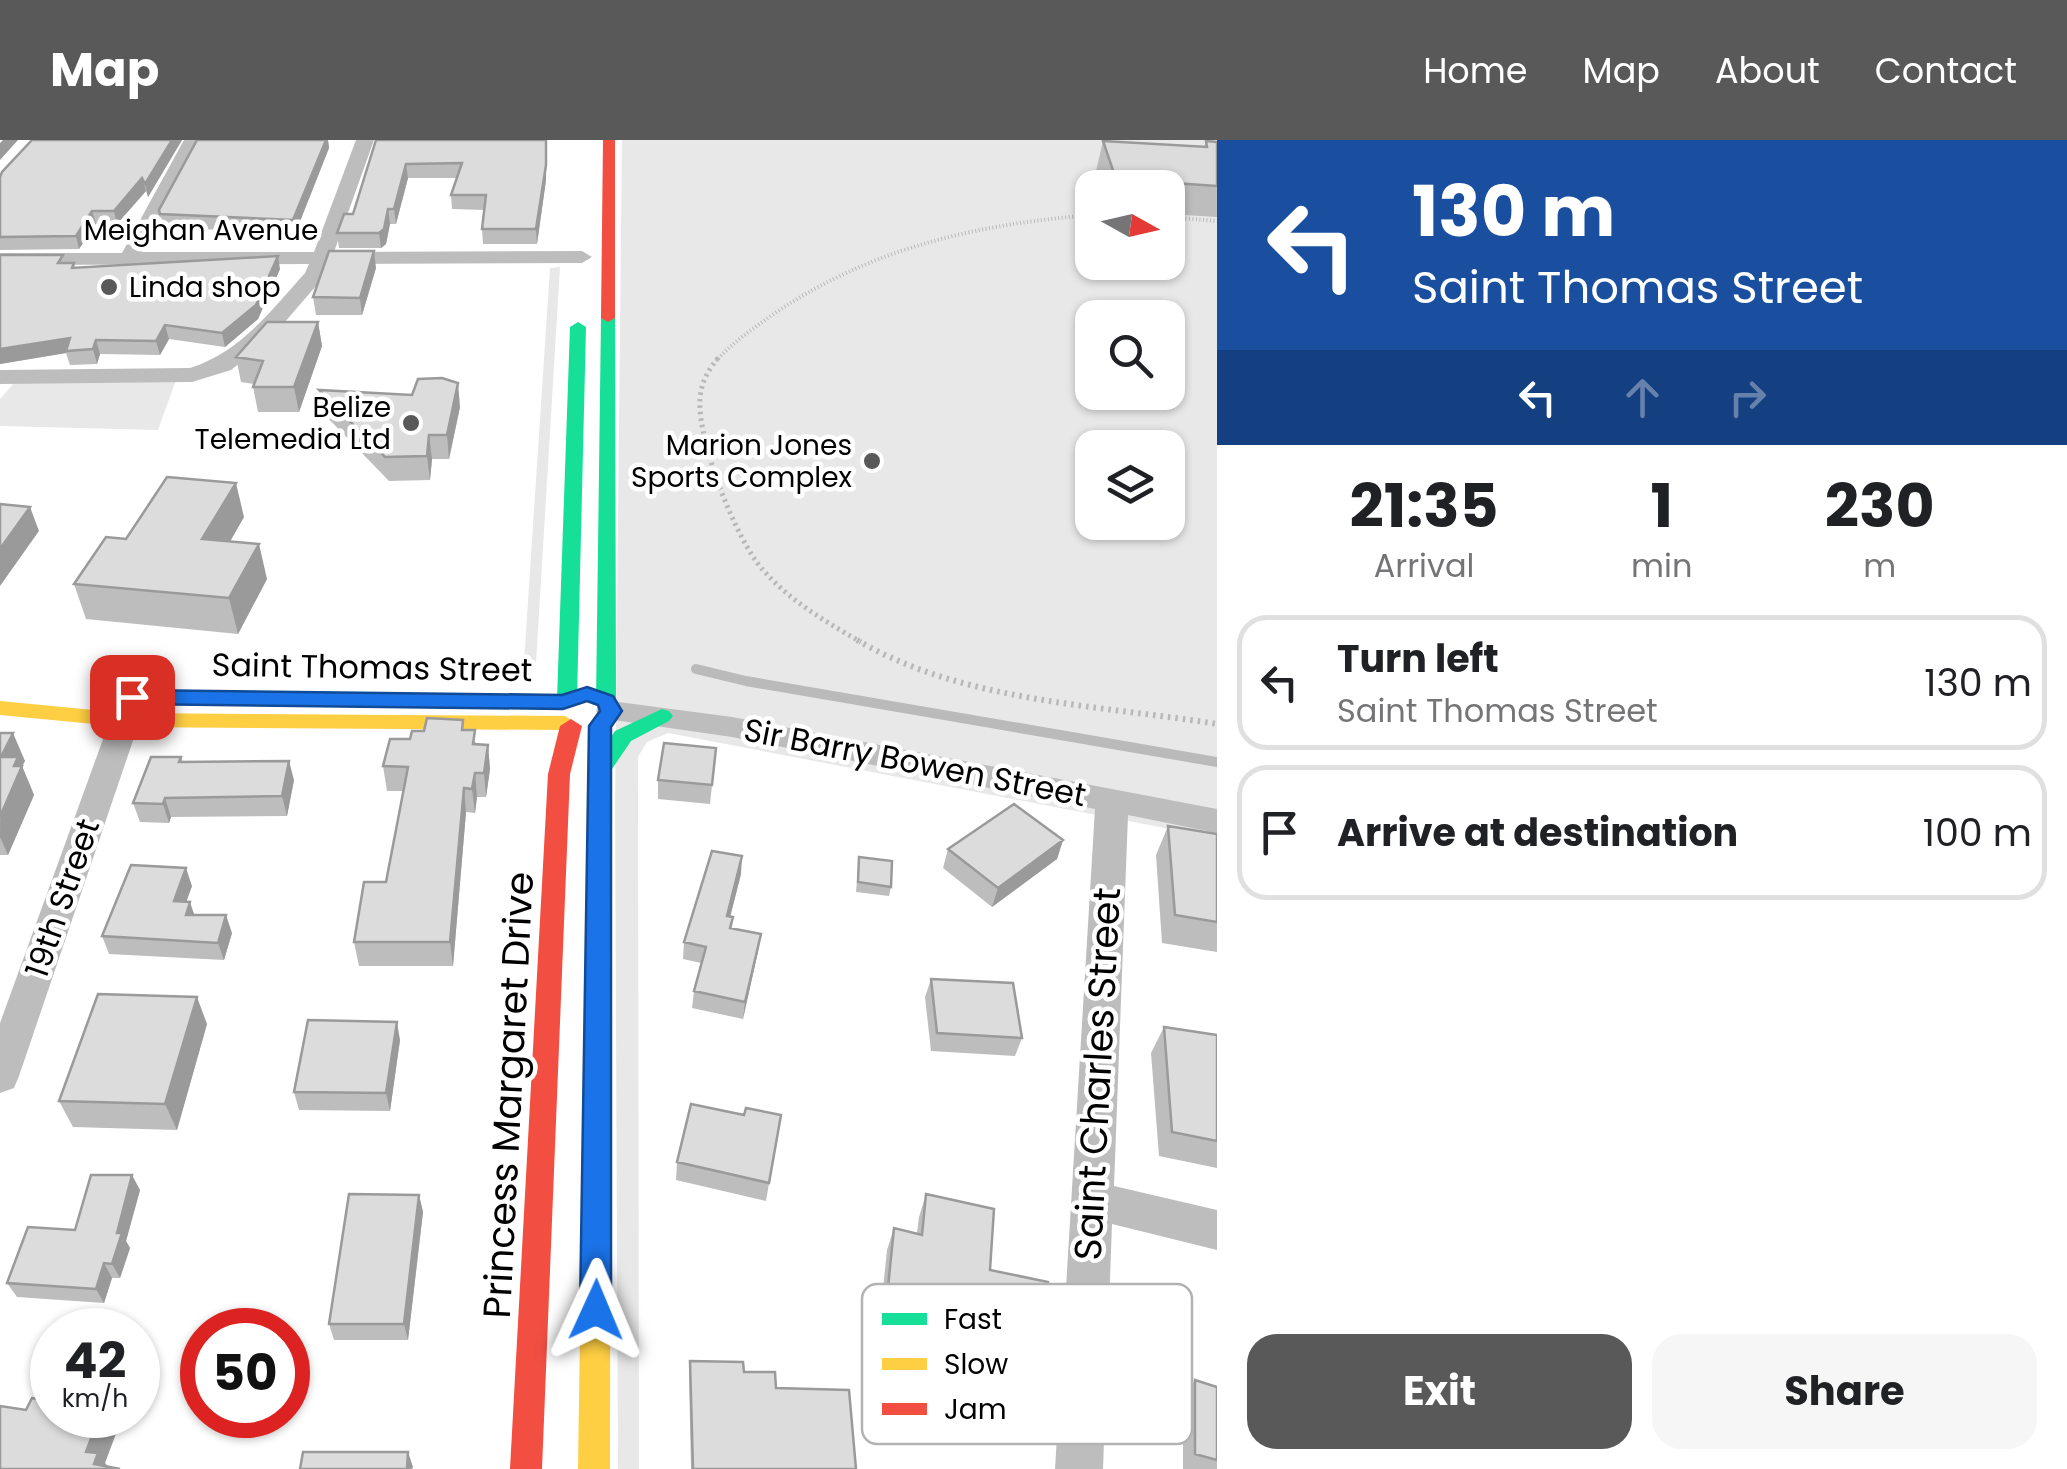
<!DOCTYPE html>
<html lang="en">
<head>
<meta charset="utf-8">
<style>
  body { margin:0; font-family:Poppins,sans-serif; background:#f6f6f6; color:#202124; height:100vh; display:flex; flex-direction:column; font-size:38px; white-space:nowrap }
  * { box-sizing:border-box; margin:0 }
  p { font-size:32px; color:#757577 }
  .icon { flex:none; width:55px; height:55px; fill:none; stroke:currentColor; stroke-width:2; stroke-linecap:round; stroke-linejoin:round }
  .map { position:relative; flex:1; overflow:hidden }
  .side { display:flex; flex-direction:column; background:#fff; width:850px }
  .side>* { flex:none }
  .top-card { background:#1a4fa0; color:#fff; overflow:hidden }
  .needle { width:65px; rotate:98deg }
  .fabs { position:absolute; left:1075px; top:30px; display:grid; gap:20px }
  .fabs a { display:grid; place-items:center; width:110px; height:110px; border-radius:20px; background:#fff; box-shadow:0 2px 8px #0004; font-size:50px }
  .speed { position:absolute; left:30px; top:1168px; display:flex; gap:20px; font-size:50px; font-weight:700; text-align:center }
  .speed>* { display:grid; place-content:center; width:130px; height:130px; border-radius:50%; background:#fff; box-shadow:0 2px 8px #0004; line-height:1 }
  .speed small { font-size:25px; font-weight:400 }
  .speed .limit { border:15px solid #d22; background:#fff; color:#111 }
  .pin { position:absolute; display:grid; place-items:center; width:85px; height:85px; color:#fff; margin:-42px; border-radius:20px; box-shadow:0 5px 15px #0006 }
  .me { position:absolute; width:110px; margin:-55px; rotate:1deg; stroke-linejoin:round; filter:drop-shadow(0 0 8px #0008) }
  .turn { display:flex; align-items:center; gap:35px; height:210px; padding:0 30px; font-size:45px }
  .turn .icon { width:130px; height:130px; stroke-width:2.5 }
  .turn b { display:block; font-size:70px; line-height:85px }
  .lanes { display:flex; align-items:center; height:95px; padding:0 30px; background:#0003; justify-content:center; gap:50px; direction:ltr }
  .lanes .off { opacity:.35 }
  .eta { display:flex; justify-content:space-evenly; align-items:center; height:170px; text-align:center }
  .eta b { font-size:60px; font-weight:700; line-height:70px }
  .cta { display:flex; gap:20px; margin-top:auto; padding:20px 30px }
  .cta a { flex:1; height:115px; border-radius:30px; background:#595959; color:#fff; font-size:40px; font-weight:700; line-height:115px; text-align:center }
  .cta a+a { background:#f6f6f6; color:#202124 }
  ul { padding:0; list-style:none }
  li { display:flex; align-items:center; gap:30px; height:135px; margin:0 20px 15px; padding:0 10px; border:5px solid #e0e0e0; border-radius:30px }
  li div { flex:1 }
  li b { display:block; font-size:38px }
  li em { font-style:normal }
  header { display:flex; align-items:center; gap:60px; box-sizing:border-box; height:140px; padding:0 50px; background:#595959; color:#fff }
  header strong { font-size:48px }
  nav { display:flex; gap:55px; margin-inline-start:auto; font-size:35px }
  main { display:flex; flex:1; min-height:0 }
  .map>svg:first-child { display:block }
</style>
</head>
<body>
<header>
<strong>Map</strong>
<nav><a>Home</a><a>Map</a><a>About</a><a>Contact</a></nav>
</header>
<main>
<div class="map">
<svg width="1217" height="1329" viewBox="0 0 1217 1329">
  <rect width="100%" height="100%" fill="#fff"/>
  <path fill="#e8e8e8" fill-rule="evenodd" d="M622 0H1217V698L668 593 647 602 638 617 639 1329H618L615 666ZM1092 48H1168V122H1092ZM1092 178H1168V252H1092ZM1092 308H1168V382H1092Z
    M560 127 536 523 524 522 550 128Z
    M20 236 176 240 158 290 0 286V259Z"/>
  <g fill="none" stroke-linecap="round" stroke-linejoin="round">
    <path stroke="#bababa" stroke-width="10" d="M696 529 746 541 1217 622"/>
    <path stroke="#b8b8b8" stroke-width="4" stroke-dasharray="1 2.5" stroke-linecap="butt" d="M1168 77 1217 81
      M716 221C733 202 754 188 775 173 872 108 977 84 1092 75"/>
    <path stroke="#b8b8b8" stroke-width="5" stroke-dasharray="2.5 4" stroke-linecap="butt" d="M718 218C708 230 701 243 700 259 697 300 736 400 763 430 790 461 826 482 861 502"/>
    <path stroke="#b8b8b8" stroke-width="6" stroke-dasharray="2.5 5" stroke-linecap="butt" d="M857 500C962 562 1099 565 1217 584"/>
    <path fill="#bdbdbd" fill-rule="evenodd" d="M184 0H202L142 112H314L356 0H374L334 112 582 111 592 117 582 123 329 124 322 139 271 198 231 230 192 242 0 244V230L190 228C240 212 271 171 305 133L309 124 0 125V113H122Z
      M611 561 732 577 1217 669V693L1128 675 1114 1046 1217 1070V1110L1112 1084 1103 1329H1055L1095 669 732 597 600 578 596 571 600 564Z
      M125 570 136 573 140 580 19 936 14 948 0 953V883L110 580 114 573Z"/>
    <path fill="#16e098" fill-rule="evenodd" d="M608 174 615 178 616 561 606 568 596 561 601 178Z
      M578 182 586 187 577 559 567 566 557 559 570 187Z
      M662 569 669 571 673 576 669 581 631 601 610 632H594L591 627 615 591Z"/>
    <path fill="#ffcf43" fill-rule="evenodd" d="M0 561 125 573 565 576 576 583 565 590 125 587 0 575Z
      M600 579 611 586 610 1329H578L589 586Z"/>
    <path fill="#f24e42" fill-rule="evenodd" d="M603 0H615V178L608 182 601 178Z
      M571 579 582 586 570 634 542 1329H510L548 634 560 586Z"/>
  </g>
  <path fill="#bdbdbd" d="M182 0 148 57 146 51 117 84H96L79 109 0 110V37Z
    M197 0H328L329 8 295 94 164 87 159 70Z
    M376 0H547L546 40 537 104H483L482 89 484 70 452 69 451 55 457 38H408L396 84H390L386 104 381 108H339L337 93 353 74Z
    M1103 1 1204 7 1206 1 1217 2V77L1168 74V48H1101L1096 31Z
    M0 115 74 123 75 127 280 129 258 179 225 207 169 199 160 215 100 214 97 224 70 225 66 213 0 224Z
    M376 128 362 175H316L313 157Z
    M318 182 322 206 299 272H258L253 247 254 244 241 242 236 217Z
    M319 250 460 267 449 319H432L430 340 389 341 323 273Z
    M244 377 230 402 267 439 238 494 86 479 74 444 126 399Z
    M464 590 477 604 488 605 490 629 486 657H477L475 673 466 672 453 826H359L354 802 386 742 404 651H387L383 626 410 599Z
    M0 593 25 621 22 626 34 655 8 715H0Z
    M716 608 710 664 658 659V640Z
    M181 617 183 622 294 640 287 676 171 677 169 683 140 682 133 663Z
    M1168 686 1217 694V812L1162 803 1156 715Z
    M1063 700 1057 719 992 767 943 728 948 709Z
    M859 717 891 747 889 756 856 752Z
    M741 734 730 777H733L732 788 758 811 743 879 692 868 694 851 701 823 683 819 684 802Z
    M192 746 186 762 195 775 232 793 224 820 109 814 102 796Z
    M931 839 1022 898 1015 916 931 911 925 857Z
    M207 884 177 990 73 987 59 961Z
    M1164 887 1217 895V1028L1159 1016 1151 913Z
    M400 900 390 971 299 970 294 952Z
    M744 975H781L766 1061 676 1040 677 1022Z
    M140 1050 126 1101 130 1108 120 1138H112L104 1163 17 1157 7 1143 75 1090Z
    M926 1054 990 1130 1048 1189 1036 1209 988 1199 985 1205 880 1178 887 1110 894 1088 917 1093 919 1077Z
    M419 1055 423 1072 408 1200H334L329 1184Z
    M690 1221 744 1232 776 1248 856 1329H691L689 1236Z
    M1195 1240 1217 1246V1329H1183V1256Z"/>
  <path fill="#9a9a9a" d="M3 0H18L0 20V3Z
    M172 0H182L148 57 145 44Z
    M326 0H328L329 8 295 94 293 80Z
    M546 0V40L537 104 536 89Z
    M406 24 408 38 396 84 394 69Z
    M142 38 146 51 117 84 114 71Z
    M388 69 390 84 386 104 381 108 379 93Z
    M92 71 96 84 79 109 76 96Z
    M374 111 376 128 362 175 360 158Z
    M278 116 280 129 258 179 225 207 222 193Z
    M318 182 322 206 299 272 294 247Z
    M165 185 169 199 160 215 156 201Z
    M70 198 66 213 0 224V209Z
    M96 200 100 214 97 224 93 209Z
    M458 243 460 267 449 319 447 295Z
    M429 295 432 319 430 340 427 316Z
    M236 343 244 377 211 434 202 399Z
    M30 367 39 391 0 446V409Z
    M259 404 267 439 238 494 229 458Z
    M13 593 25 621 22 626 34 655 8 715 0 697 1 617Z
    M488 605 490 629 486 657 484 633Z
    M289 621 294 640 287 676 282 656Z
    M475 633 477 657 475 673 472 649Z
    M464 648 466 672 453 826 450 802Z
    M165 658 171 677 169 683 163 664Z
    M1063 700 1057 719 992 767 998 748Z
    M742 716 741 734 726 793 727 776Z
    M186 728 192 746 180 779 174 761Z
    M190 762 196 780 186 775Z
    M226 775 232 793 224 820 218 803Z
    M761 794 758 811 743 879 745 862Z
    M197 857 207 884 177 990 165 964Z
    M397 882 400 900 390 971 386 953Z
    M132 1035 140 1050 126 1101 130 1108 120 1138 112 1124 117 1093Z
    M419 1055 423 1072 408 1200 404 1184Z
    M104 1123 112 1138 104 1163 96 1149Z
    M100 1275H123L105 1323 110 1329H98L86 1312Z
    M408 1312 413 1327 412 1329H407Z"/>
  <path fill="#dcdcdc" stroke="#9a9a9a" stroke-width="2.5" d="M32 0H172L145 44 142 38 114 71H92L76 96 0 97V37L2 32Z
    M197 0H326L293 80 160 74 159 70Z
    M376 0H546V25L536 89H482L486 55H451L462 23 406 24 394 69H388L384 89 379 93H337L344 74H353Z
    M1103 1 1207 7 1206 1 1217 2V46L1116 39Z
    M329 111H374L360 158 313 157Z
    M0 115H63L58 123H74L72 128 278 116 256 165 222 193 165 185 156 201 96 200 93 209 66 211 70 198 0 209Z
    M267 182H318L294 247H253L263 221 236 217Z
    M442 238 458 243 447 295H429L427 316 385 317 319 250 412 255 418 239Z
    M167 337 236 343 202 399 259 404 229 458 74 444 106 397 126 399Z
    M0 364 30 367 0 409Z
    M427 578 463 580 462 590H475L473 604 488 605 484 633H475L472 649 464 648 450 802H354L364 742H386L408 627 383 626 390 599H410L412 591H424Z
    M0 593H13L1 617H18L14 626H22L0 677Z
    M664 603 716 608 712 645 658 640Z
    M151 617H181L179 622 289 621 282 656 165 658 163 664 133 663Z
    M1014 664 1063 700 998 748 948 709Z
    M1168 686 1217 694V782L1175 775Z
    M712 711 742 716 727 776 733 777 730 788 761 794 745 862 694 851 706 807 684 802Z
    M859 717 892 721 891 747 858 742Z
    M131 725 186 728 174 761 190 762 186 775H226L218 803 102 796Z
    M931 839 1013 843 1022 898 937 893Z
    M98 854 197 857 165 964 59 961Z
    M308 880 397 882 386 953 294 952Z
    M1164 887 1217 895V1001L1172 992Z
    M691 964 744 975 746 968 781 975 769 1043 677 1022Z
    M91 1035H132L117 1093H122L112 1124 104 1123 96 1149 7 1143 28 1087 75 1090Z
    M349 1054 419 1055 404 1184H329Z
    M926 1054 994 1069 990 1130 1048 1142V1189L996 1177 995 1184 887 1157 894 1088 922 1095Z
    M690 1221 743 1222 744 1232H775L776 1248 849 1250 856 1329H693Z
    M1195 1240 1217 1247V1320L1195 1314Z
    M32 1258 52 1261V1275H100L86 1312 98 1313 94 1324 120 1329H0V1266L26 1270Z
    M303 1312H408L407 1329H300Z"/>
  <path fill="#1a73e8" stroke="#114b97" stroke-width="2.5" d="M587 547 613 556 622 571 611 587V1170L607 1180 596 1185 585 1180 580 1170 589 586 600 571 598 565 587 561 563 569 132 564 121 557 132 550 562 555Z"/>
  <g fill="#595959" stroke="#fff" stroke-width="4">
    <circle cx="109" cy="147" r="10"/>
    <circle cx="411" cy="283" r="10"/>
    <circle cx="872" cy="321" r="10"/>
  </g>
  <g text-anchor="middle" dominant-baseline="central" stroke-width="9" stroke-linejoin="round" paint-order="stroke">
    <g font-size="28" fill="#000" stroke="#fff">
      <text x="201" y="90">Meighan Avenue</text>
    </g>
    <g font-size="28" fill="#000" stroke="#fff" text-anchor="end">
      <text x="129" y="147" text-anchor="start">Linda shop</text>
      <text x="391" y="267">Belize<tspan x="391" dy="32">Telemedia Ltd</tspan></text>
      <text x="852" y="305">Marion Jones<tspan x="852" dy="32">Sports Complex</tspan></text>
    </g>
    <g font-size="32" fill="#000" stroke="#fff">
      <text transform="translate(372 527) rotate(1)">Saint Thomas Street</text>
      <text transform="translate(915 622) rotate(11)">Sir Barry Bowen Street</text>
      <text transform="translate(62 758) rotate(-71)">19th Street</text>
    </g>
    <g font-size="38" fill="#000" stroke="#fff">
      <text transform="translate(1097 934) rotate(-87)">Saint Charles Street</text>
      <text transform="translate(508 955) rotate(-87)">Princess Margaret Drive</text>
    </g>
  </g>
  <rect x="862" y="1144" width="330" height="160" rx="15" fill="#fff" stroke="#b2b2b2" stroke-width="2.5"/>
  <rect x="882" y="1173" width="45" height="12" fill="#16e098"/>
  <rect x="882" y="1218" width="45" height="12" fill="#ffcf43"/>
  <rect x="882" y="1263" width="45" height="12" fill="#f24e42"/>
  <g font-size="28" fill="#000">
    <text x="944" y="1189">Fast</text>
    <text x="944" y="1234">Slow</text>
    <text x="944" y="1279">Jam</text>
  </g>
</svg>
<div class="fabs">
<a><svg class="needle" viewBox="-14 -14 28 28"><path d="M0-13l5 13h-10z" fill="#e53935"/><path d="M0 13l5-13h-10z" fill="#757577"/></svg></a>
<a><svg class="icon" aria-label="search" viewBox="0 0 24 24"><circle cx="10" cy="10" r="6"/><path d="M15 15l6 6"/></svg></a>
<a><svg class="icon" aria-label="layers" viewBox="0 0 24 24"><path d="M12 4l9 5-9 5-9-5zM3 14l9 5 9-5"/></svg></a>
</div>
<div class="speed"><div>42<small>km/h</small></div><div class="limit">50</div></div>
<div class="pin" style="left:132px;top:557px;background:#d93025"><svg class="icon" aria-label="arrive" viewBox="0 0 24 24"><path d="M6 21V4h12l-3 4 3 4H6"/></svg></div>
<svg class="me" style="left:596px;top:1170px" viewBox="-20 -20 40 40"><path d="M0-17L14 15 0 8-14 15z" fill="#1a73e8" stroke="#fff" stroke-width="4"/></svg>
</div>
<section class="side">
<div class="top-card">
<div class="turn"><svg class="icon" aria-label="left" viewBox="0 0 24 24"><path d="M17 20v-9H6M10 6l-5 5 5 5"/></svg><div><b>130 m</b>Saint Thomas Street</div></div>
<div class="lanes"><svg class="icon" aria-label="left" viewBox="0 0 24 24"><path d="M17 20v-9H6M10 6l-5 5 5 5"/></svg><svg class="icon off" aria-label="ahead" viewBox="0 0 24 24"><path d="M12 20V5M6 11l6-6 6 6"/></svg><svg class="icon off" aria-label="right" viewBox="0 0 24 24"><path d="M7 20v-9h11M14 6l5 5-5 5"/></svg></div>
</div>
<div class="eta">
<div><b>21:35</b><p>Arrival</p></div>
<div><b>1</b><p>min</p></div>
<div><b>230</b><p>m</p></div>
</div>
<ul>
<li><svg class="icon" aria-label="left" viewBox="0 0 24 24"><path d="M17 20v-9H6M10 6l-5 5 5 5"/></svg><div><b>Turn left</b><p>Saint Thomas Street</p></div><em>130 m</em></li>
<li><svg class="icon" aria-label="arrive" viewBox="0 0 24 24"><path d="M6 21V4h12l-3 4 3 4H6"/></svg><div><b>Arrive at destination</b></div><em>100 m</em></li>
</ul>
<div class="cta"><a>Exit</a><a>Share</a></div>
</section>
</main>
</body>
</html>
